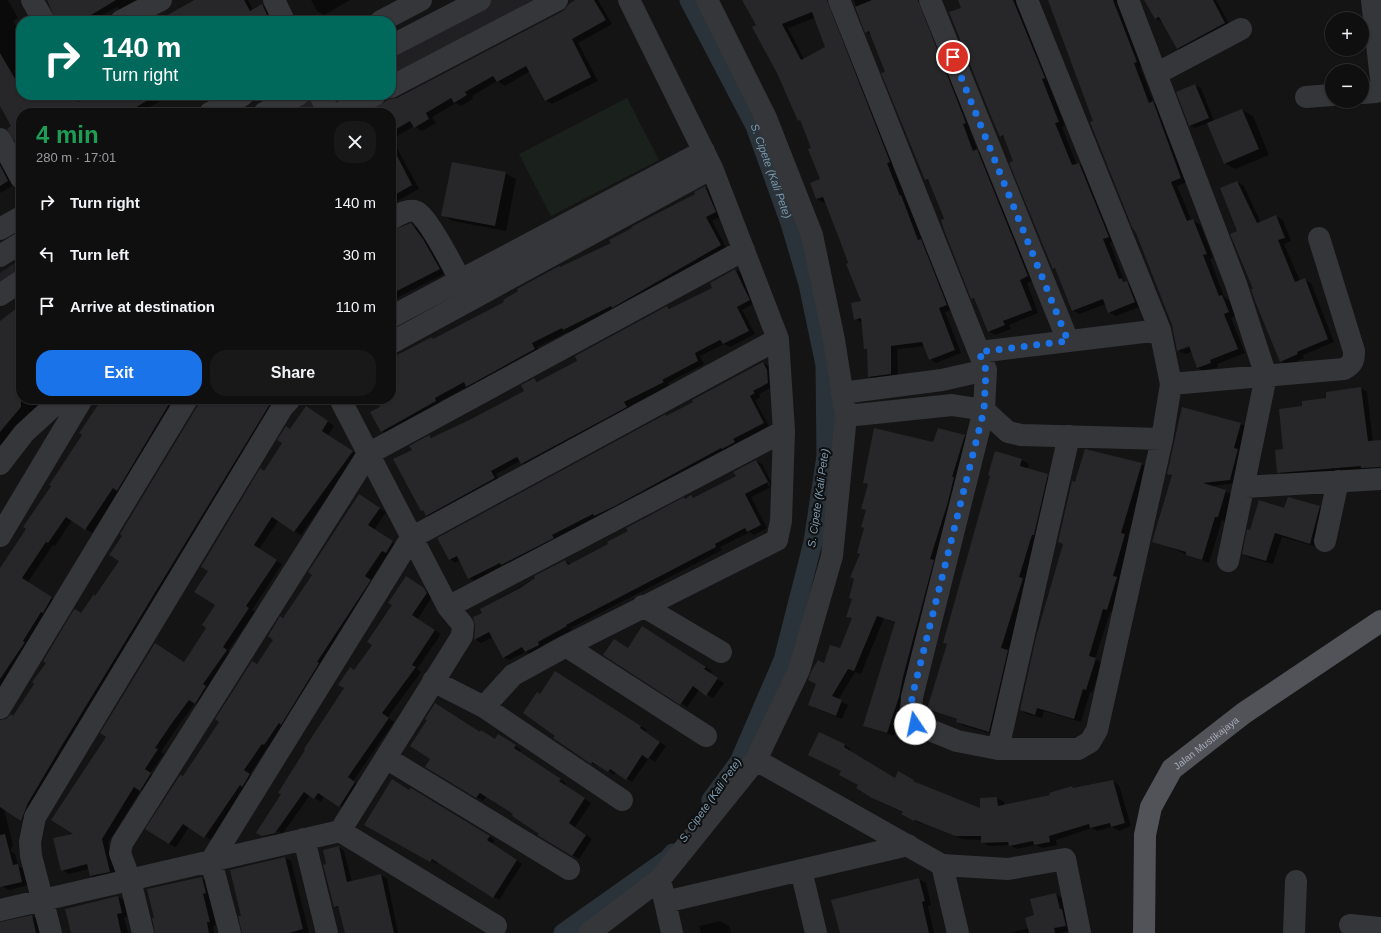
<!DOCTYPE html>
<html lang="en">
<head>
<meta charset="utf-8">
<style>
  body { margin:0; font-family:Arial,sans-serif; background:#181819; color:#f1f3f6; height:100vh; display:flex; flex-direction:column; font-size:15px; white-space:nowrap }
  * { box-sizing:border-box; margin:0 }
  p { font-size:13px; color:#9b9c9f }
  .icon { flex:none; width:22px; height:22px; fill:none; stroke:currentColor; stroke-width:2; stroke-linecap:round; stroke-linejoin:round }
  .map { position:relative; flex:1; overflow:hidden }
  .drawer { position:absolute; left:16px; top:108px; width:380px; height:296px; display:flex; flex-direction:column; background:#0f0f10; border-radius:16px; box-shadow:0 1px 3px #0004,0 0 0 1px #2f2f30 }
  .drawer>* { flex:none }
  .top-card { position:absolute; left:16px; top:16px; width:380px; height:84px; border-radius:16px; box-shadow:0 1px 3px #0004,0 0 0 1px #2f2f30; background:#00695c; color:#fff; overflow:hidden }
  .buttons { position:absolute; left:1325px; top:12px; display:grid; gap:8px }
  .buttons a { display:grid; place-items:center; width:44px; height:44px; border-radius:50%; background:#0f0f10; box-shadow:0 1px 3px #0004,0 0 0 1px #2f2f30; font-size:20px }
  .pin { position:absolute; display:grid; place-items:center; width:34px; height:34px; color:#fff; margin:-17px; border:2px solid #fff; border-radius:50%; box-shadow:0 1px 4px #0007 }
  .me { position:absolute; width:44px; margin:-22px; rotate:349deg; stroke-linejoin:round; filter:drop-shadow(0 0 3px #0008) }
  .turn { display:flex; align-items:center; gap:14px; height:84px; padding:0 20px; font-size:18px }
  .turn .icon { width:52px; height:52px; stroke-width:2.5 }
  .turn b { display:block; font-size:28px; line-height:34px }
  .round { display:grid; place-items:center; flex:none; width:42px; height:42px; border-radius:16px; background:#181819 }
  .overview { display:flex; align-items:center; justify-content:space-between; height:68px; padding:0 20px }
  h1 { font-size:24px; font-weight:700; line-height:30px; color:#1e9e55 }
  .cta { display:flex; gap:8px; margin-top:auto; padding:8px 20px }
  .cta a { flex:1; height:46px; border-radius:16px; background:#1a73e8; color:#fff; font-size:16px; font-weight:700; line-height:46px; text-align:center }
  .cta a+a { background:#181819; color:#f1f3f6 }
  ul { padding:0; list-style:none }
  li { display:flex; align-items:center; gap:12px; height:52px; padding:0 20px }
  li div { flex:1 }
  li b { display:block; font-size:15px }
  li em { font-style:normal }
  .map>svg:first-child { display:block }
</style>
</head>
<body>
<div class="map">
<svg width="1381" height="933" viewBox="0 0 1381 933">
  <rect width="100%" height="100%" fill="#141415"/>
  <path fill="#202022" d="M488 0H532L391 79V52Z
    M309 95H363L331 113H275Z
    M21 259V287L0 304V273Z"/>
  <path fill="#1a201b" d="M627 98 659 160 551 216 519 154Z"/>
  <path fill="#0007" fill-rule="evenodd" d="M0 0H8L18 18 13 21 21 35V67L14 71 21 82V95H171L139 113H21V150L12 127 0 104Z
    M48 0H136L120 9 117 7 92 21H57Z
    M194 0H248L253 10 262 5 269 9 275 21H159Z
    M311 0H350L324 15 317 11Z
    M577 0H598L612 24 578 43 598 81 552 104 545 100 530 71 505 86 497 81 472 96 473 99 461 106 456 103 432 117 436 123 422 131 414 126 392 139 419 189 391 204V113H370L563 12Z
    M743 0H834L896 165 893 167 953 309 945 312 961 353 936 363 930 359 925 346 897 349 898 377 876 380 869 376 868 350 865 348 862 323 855 319 862 302 826 202 824 203 817 199 811 183 821 179 813 149 757 25ZM815 18 827 48 804 59 788 28Z
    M854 0H924L973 127 969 128 978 151 984 154 1035 280 1027 283 1038 313 1009 325 1011 329 995 335 988 331 977 301 972 298 930 182 926 180 872 35 866 32Z
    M959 0H1018L1051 81 1048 82 1065 125 1062 127 1077 165 1079 164 1086 168 1115 240 1110 243 1124 281 1134 286 1142 306 1116 316 1109 312 1106 304 1079 314 1072 310 1057 270 1053 268 1006 139 1001 136Z
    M1049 0H1118L1143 65 1140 67 1154 103 1160 106 1187 182 1177 186 1192 221 1200 224 1213 258 1210 259 1224 297 1229 300 1236 316 1231 318 1245 353 1217 364 1218 367 1205 372 1198 368 1192 352 1185 354 1178 350 1173 325ZM1193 344 1194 346 1182 350V348Z
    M1146 0H1216L1231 27 1184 52 1177 48 1163 22 1156 19Z
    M1195 85 1201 88 1214 121 1242 110 1253 116 1269 155 1235 169 1225 163 1208 123 1195 128 1190 125Z
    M0 156 14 185 0 193Z
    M505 173 516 179 506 231 453 221 442 215Z
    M1237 182 1244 186 1261 223 1276 216 1283 220 1291 241 1284 244 1300 281 1305 280 1311 283 1334 342 1303 355 1304 358 1288 365 1281 361 1254 289 1238 231Z
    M705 187 712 191 722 216 712 221 727 249 571 333 568 332 537 347 541 353 473 390 468 387 440 401 442 405 388 435 381 431V408L376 399H391V362L432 338 435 339 505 302 561 268 612 243 697 195 696 192Z
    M411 225 418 228 429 244 446 273 391 301V235Z
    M735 270 742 273 755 303 742 310 755 334 730 347 724 344 700 356 704 364 668 383 669 386 630 406 632 410 528 467 520 461 496 474 500 482 433 519 426 515 413 450 429 436 433 438 525 391 534 379 539 382 579 362 667 307 671 309 714 288 711 283Z
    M21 307V399H49L32 414 29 412 0 446V322Z
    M763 363 769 366 774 386 759 394 760 397 755 400 769 426 739 442 740 446 475 581 469 578 460 560 455 563 450 559 666 415 667 416 694 402Z
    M1361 388 1367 392 1373 442 1381 441V470L1368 471 1365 469 1284 475 1278 472 1284 450 1303 407Z
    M103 399H181L92 533 72 520 55 546 53 545 28 582 58 602 0 693V570L27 528 25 527 83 435Z
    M200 399H283L27 823 4 809 13 845 10 851 15 854 18 866 24 869 28 885 9 890 2 886 0 876V721L13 717 81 614 96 597 120 561 124 535 199 406Z
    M312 411 334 426 328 435 358 455 301 535 278 521 259 549 282 564 252 610 255 612 228 651 232 654 202 707 195 703 178 726 161 752 164 754 150 773 157 778 147 794 141 790 108 843 116 875 97 879 91 876 89 869 69 874 62 870 76 834 208 628 217 605 209 571 264 472 290 430Z
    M1241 424 1248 428 1237 483 1210 486 1233 495 1225 521 1222 520 1209 563 1153 541 1172 476 1168 473Z
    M964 436 971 440 906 701 894 736 864 726 895 623 884 618 861 674 855 672 838 700 848 705 842 719 815 708 809 704 825 665 841 649 853 619 847 616 852 599 850 598 861 554 858 553 865 528 867 511 862 509 869 485 864 482 934 443Z
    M996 452 1022 460 1029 464 1027 469 1054 479 1030 583 1008 651 1014 655 996 735 964 726 957 722 958 720 928 709 948 645 944 643 991 476Z
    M756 461 762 464 773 486 751 497 767 528 754 535 750 532 720 547 722 550 571 628 572 630 543 645 545 648 532 655 526 652 509 660 503 657 493 637 481 643 475 639 476 626 483 613 481 609 565 561 571 564 609 544 684 498 691 497 695 499 737 477ZM758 465H760L771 486 769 487Z
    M1141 464 1148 468 1128 537 1131 539 1114 613 1110 612 1095 659 1102 663 1092 693 1090 692 1081 722 1044 711 1042 718 1027 714 1021 710 1064 545 1059 542 1076 483Z
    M366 500 386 512 374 530 399 546 388 554 371 580 376 584 271 748 268 747 250 774 256 778 211 840 189 827 176 847 169 844 183 777 275 640 283 619Z
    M1319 507 1326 511 1317 547 1282 537 1273 564 1250 558 1243 554 1251 531 1285 509Z
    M412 581 430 593 432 597 418 619 441 634 417 669 421 672 388 717 394 722 353 781 360 786 345 809 324 796 321 802 310 795 281 836 269 839 264 837 280 833V831L262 835 282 794 355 671Z
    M649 631 712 671 710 674 724 683 713 698 699 690 687 707 604 655 629 649Z
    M562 676 647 730 645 732 666 746 655 762 649 758 632 782 616 772 614 775 598 765 597 766 591 763 556 736 540 695Z
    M481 733 496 740 505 739 521 750 519 753 566 783 565 785 591 803 575 827 592 839 579 859 539 835 540 833 515 814 487 796 483 801 426 767Z
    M844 745 851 749 850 751 895 779 913 781 981 810 997 798 1004 802V806L1051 796 1072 787 1075 789 1112 781 1119 785 1131 826 1119 831 1112 827 1097 831 1092 828 1056 840 1057 845 1042 848 1036 845 1016 849 1010 845 989 846 982 842V840L962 839 922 823 921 824 903 814 904 813 880 802 857 788 859 785 842 771 816 758Z
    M410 791 417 792 495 840 492 844 522 864 499 900 438 862 437 864 366 824Z
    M339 847 344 851 352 882 381 875 387 879 398 933H346L340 909 335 907 327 865Z
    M285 858 291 861 309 933H243L242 916Z
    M201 878 208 881 212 897H209L216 925 213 926 214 933H156Z
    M919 879 926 883 931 905 928 906 934 933H841Z
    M1056 894 1062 898 1072 929 1061 933H1009L1029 928 1035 916Z
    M118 897 125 901 129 916 124 918 128 933H72L66 909Z
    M32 916 39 920 42 933H0V923Z
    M720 921 729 926 731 933H701L699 926Z"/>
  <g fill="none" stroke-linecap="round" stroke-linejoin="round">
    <g stroke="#2a3339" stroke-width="19">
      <path id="s1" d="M689 0 755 126 790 223 808 284 825 365 826 456 813 542 783 660 739 762 711 800"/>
      <path d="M563 933 669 858 673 853"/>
    </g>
  </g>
  <path fill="#272729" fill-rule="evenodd" d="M47 0H116L81 21H56Z
    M194 0H244L250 11 262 4 270 21H157Z
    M575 0H594L606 20 572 39 591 77 545 101 526 66 497 82 493 76 465 92 467 95 454 103 451 98 426 113 429 119 414 128 410 121 391 132V113H367L389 99 397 98 563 11 569 4Z
    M742 0H827L890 162 887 163 900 196 901 195 918 240 921 239 947 305 939 308 955 350 929 360 922 342 891 346V374L868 377 867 349H864L861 318 854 320 851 303 861 301 846 264 848 263 840 241 823 197 816 199 810 183 820 179 808 149 811 148 800 120 798 121 777 73 752 27 756 25ZM812 12 825 47 801 60 782 24Z
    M872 0H918L966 123 963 124 973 151 977 149 1028 276 1020 280 1032 310 1003 321 1005 325 988 332 974 298 971 299 944 230 941 220 944 219 928 179 925 180 881 73 885 72 869 31 865 33 855 7Z
    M958 0H1013L1045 78 1042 79 1059 122 1055 123 1072 165 1079 163 1109 237 1103 239 1119 279 1122 278 1123 282 1127 281 1135 302 1108 313 1103 299 1072 311 1055 268 1052 269V267L1009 163 1013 161 1003 135 1000 137 990 114 949 12 961 8Z
    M1048 0H1113L1137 62 1134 63 1149 103 1153 101 1181 178 1171 182 1187 221 1193 219 1207 254 1203 255 1219 296 1222 295 1229 312 1224 314 1238 349 1210 360 1211 363 1197 368 1189 346 1177 351 1172 325 1136 233 1132 227 1090 122 1093 121Z
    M1144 0H1213L1225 23 1177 49 1159 17 1155 19Z
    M0 53 21 89V95H73L78 102 90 95H157L126 113H21V152L7 129 11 126 0 106Z
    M1195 84 1209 118 1189 126 1176 92Z
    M1242 109 1259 149 1224 164 1207 123Z
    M391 144 412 185 391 197Z
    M452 162 506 172 495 226 441 216Z
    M0 165 8 181 0 186Z
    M1237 181 1257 223 1276 215 1285 238 1278 240 1295 282 1305 278 1328 339 1297 352 1298 354 1280 362 1255 301 1251 289H1253L1230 234 1237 231 1220 188Z
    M705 186 716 212 706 217 721 245 612 308 611 306 563 330 562 328 532 343 535 349 466 387 464 382 435 398 436 401 381 432 370 412 380 407 375 399H391V358L432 337 433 339 504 302 503 300 518 291 517 289 559 266 560 267 611 243 609 240 632 228 631 227 695 194 694 192Z
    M411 223 423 239 440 269 391 294V231Z
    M735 269 750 300 737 307 749 331 723 344 720 340 695 353 698 361 662 380 664 382 624 402 627 407 521 464 517 457 491 471 495 478 426 516 423 510 421 511 393 459 412 450 409 446 429 435 431 438 469 420 524 391 521 385 534 378 537 382 577 361 575 356 667 306 669 309 712 288 710 283Z
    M21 305V407L0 432V321Z
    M763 362 767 370 768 383 753 391 755 393 750 396 764 423 733 439 735 442 722 449 721 448 615 506 594 516 593 514 552 535 554 538 501 565 500 563 468 579 457 556 449 560 437 538 666 414V416L693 402 692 400Z
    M1361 387 1368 441 1381 440V467L1361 468V466L1277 473 1275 450 1283 449 1279 409 1302 406V401L1326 398V392Z
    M102 399H172L117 491 113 488 85 530 66 517 48 543 46 542 22 578 52 597 43 613 41 612 23 641 25 642 0 679V568L26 529 23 527 51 486 49 485 82 435 79 433Z
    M199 399H273L61 747 28 803 21 821 0 807V720L6 719 11 714 13 716 34 684 32 682 46 663 43 661 73 611 75 609 81 613 94 594 95 596 119 561 109 555 122 536 120 534 198 405Z
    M306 406 328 421 322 431 353 451 294 532 272 517 254 545 277 560 246 606 249 608 223 647 227 650 203 684 206 686 195 704 189 700 172 723 155 748 158 749 145 769 151 773 140 791 134 787 102 839 110 872 90 876 87 864 61 871 53 838 73 834 51 820 106 737 100 733 155 643 184 662 206 628 202 625 215 605 194 592 208 571 201 567 260 468 264 471 282 443 277 440 286 426 290 429Z
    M1182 407 1241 423 1234 448 1238 449 1230 480 1203 483 1226 490 1218 517H1215L1202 560 1186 555V552L1152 542 1172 475 1167 474Z
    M874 428 933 442 938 428 965 435 952 477H954L948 502 930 559 934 560 903 677 899 697 887 733 863 726 895 622 877 616 854 671 848 669 832 696 842 700 836 716 808 705 816 684 808 680 812 670 818 660 824 663 830 645 840 648 852 618 846 617 852 599 849 598 854 579 850 577 860 554 857 553 864 528 861 527 866 510 861 509 868 484 863 483Z
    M1085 449 1142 463 1121 533 1125 534 1113 576 1117 577 1107 610 1103 609 1089 656 1096 658 1086 690 1083 689 1074 719 1037 708 1035 715 1020 710 1036 637 1063 544 1058 542 1072 481 1075 482Z
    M995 451 1022 459 1020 466 1048 474 1034 535H1032L1019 577 1023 578 1001 648 1008 650 989 732 956 722 957 719 927 709 947 644 943 643 990 476 988 475Z
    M756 460 768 482 745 494 761 525 747 532 745 528 715 544 716 547 566 625 567 626 538 642 539 645 525 652 522 647 503 658 489 632 474 640 475 626 473 617 482 613 480 609 520 588 535 578 534 576 565 560 568 565 608 544 607 542 628 531 626 528 684 497 685 499 691 495 693 498 736 476 733 472Z
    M359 494 380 508 368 525 393 541 386 553 382 551 365 576 371 580 317 662 319 663 281 725 279 723 264 745 262 744 244 770 250 774 242 787 240 785 204 838 183 824 169 844 145 829 180 775 183 776 219 722 215 719 252 661 257 664 273 640 268 636 280 616 283 618 312 575 308 572Z
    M1288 497 1320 506 1310 544 1275 533 1266 561 1242 554 1247 529 1250 530 1259 500 1284 508Z
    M406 576 424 588 427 593 412 615 435 630 412 665 416 667 382 713 389 718 348 777 355 782 339 807 318 793 314 799 304 792 275 833 262 836 256 833 281 794 278 793 305 750 304 749 344 688 338 685 350 667 354 670 372 645 367 642 392 605 388 603Z
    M642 626 706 667 704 669 718 678 706 696 693 686 680 705 603 655 614 639 628 648Z
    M555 671 641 726 640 728 660 742 648 759 642 755 626 780 610 769 608 772 592 762 591 764 553 738 555 736 523 713 537 692 540 694Z
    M435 703 480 732 481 730 495 739 498 734 516 745 514 748 561 779 559 781 585 798 569 823 586 835 572 856 537 835 539 834 512 816 513 814 480 793 476 798 425 767 430 759 410 746 427 720 425 719Z
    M819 732 845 744 844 747 895 778 898 771 914 780 913 781 980 808V798L997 797 998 806 1050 795 1049 793 1072 786 1073 788 1113 780 1125 823 1111 827 1110 823 1090 828 1089 824 1049 836 1050 842 1034 845 1033 841 1009 846 1008 842 981 843V836H955L915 820 914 821 901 814 903 812 872 798 856 788 858 785 839 775 841 771 808 755Z
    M392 779 409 790 411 788 490 836 487 840 517 860 493 898 432 859 430 862 364 825Z
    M5 834 13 865 18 864 22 882 0 887V835Z
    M339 846 347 882 381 874 394 933H345L338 906 334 907 323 865 326 864 323 850Z
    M285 857 303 929 289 933H242L238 916H241L230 870Z
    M202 877 206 893 203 894 210 922H207L209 933H155L152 918H154L147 889Z
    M919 878 925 901 922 902 929 933H840L831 900Z
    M1056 893 1060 909H1062L1066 926 1054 928 1055 933H1029L1025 918 1034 915 1030 899Z
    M118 896 122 913 117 914 121 933H71L65 909Z
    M32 915 36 933H0V922Z"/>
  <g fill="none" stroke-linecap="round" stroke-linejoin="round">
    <path stroke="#35363a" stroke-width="22" d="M32 0 44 21
      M274 0 284 21
      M839 0 986 370 984 410 912 697 911 711 915 724 957 741 998 749H1078L1090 742 1097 730 1162 439 1171 384 1160 330 1027 0
      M930 0 1068 341
      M1128 0 1236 284 1266 376 1228 561
      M1372 0 1381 79
      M121 21 161 0
      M381 21 421 0
      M391 46 480 0
      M1156 74 1241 29
      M391 87 557 0
      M1362 93 1376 92 1381 87
      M320 95 329 113
      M1306 97 1332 95
      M210 113 243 95
      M264 113 298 95
      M340 113 375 95
      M0 139 21 178
      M391 219C398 215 409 208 417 212 427 216 454 268 460 280
      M0 229 21 217
      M0 256 21 243
      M0 295 21 281
      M391 317 704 151
      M391 343 712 168 629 0
      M979 352 1160 330
      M1171 384 1344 369C1353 364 1354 360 1354 351L1319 238
      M842 393 942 380 986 370
      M340 399 448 607 463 625 462 636 340 831
      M846 416 952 405 984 410 1008 432 1021 435 1162 439
      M0 464 24 433 61 399
      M1244 487 1381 479
      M0 536 82 399
      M1325 541 1338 481
      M643 606 721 652
      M448 607 784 431
      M566 646 706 736
      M433 681 484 707 622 800
      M484 707 513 675 566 646 777 540 781 521 784 431 778 339 712 168
      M0 708 187 399
      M998 749 1069 436
      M386 758 569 869
      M756 760 942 865 1008 869 1065 859 1080 933
      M304 839 327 933
      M942 865 958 933
      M801 870 816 933
      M662 888 672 933
      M665 902 908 845
      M0 910 340 831 496 926
      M1350 925 1381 928
      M51 933 31 856 30 842 35 817 282 408 290 399
      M143 933 130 880 120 853 122 843 368 454 744 250
      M230 933 211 861 411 538 778 339
      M589 933 660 879 756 760 799 670 832 556 846 416 834 340 812 235 766 118 707 0
      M1294 933 1296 881"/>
    <path stroke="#515359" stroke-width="22" id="s2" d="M1144 933 1145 835 1151 807 1172 769 1244 713 1381 621"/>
  </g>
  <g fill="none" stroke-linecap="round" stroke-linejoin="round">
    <path stroke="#1a73e8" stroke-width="7" stroke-dasharray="0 12.6" d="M915 724 911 711 912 697 984 410 986 370 979 352 1068 341 953 57"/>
  </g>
  <g text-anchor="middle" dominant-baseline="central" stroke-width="4" stroke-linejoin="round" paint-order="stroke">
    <g font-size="10" fill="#a6abb5" stroke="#0f0f10">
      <text stroke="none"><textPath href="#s2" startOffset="213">Jalan Mustikajaya</textPath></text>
    </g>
    <g font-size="11" font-style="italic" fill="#7e9baf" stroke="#0f0f10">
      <text stroke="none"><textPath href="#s1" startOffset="190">S. Cipete (Kali Pete)</textPath></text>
      <text transform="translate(818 498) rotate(-82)">S. Cipete (Kali Pete)</text>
      <text transform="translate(710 800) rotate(-55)">S. Cipete (Kali Pete)</text>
    </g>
  </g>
</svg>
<div class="buttons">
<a>+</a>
<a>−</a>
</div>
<div class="pin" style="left:953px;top:57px;background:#d93025"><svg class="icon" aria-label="arrive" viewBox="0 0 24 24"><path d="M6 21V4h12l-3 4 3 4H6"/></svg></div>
<svg class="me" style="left:915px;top:724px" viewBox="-20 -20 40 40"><circle r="19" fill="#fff"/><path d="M0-13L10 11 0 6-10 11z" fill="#1a73e8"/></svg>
<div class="top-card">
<div class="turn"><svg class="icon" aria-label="right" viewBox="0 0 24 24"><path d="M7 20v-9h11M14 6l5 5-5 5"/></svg><div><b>140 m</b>Turn right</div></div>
</div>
<section class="drawer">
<div class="overview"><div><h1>4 min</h1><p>280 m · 17:01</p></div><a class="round"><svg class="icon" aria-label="close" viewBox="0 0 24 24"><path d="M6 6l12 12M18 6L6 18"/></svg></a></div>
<ul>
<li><svg class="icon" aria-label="right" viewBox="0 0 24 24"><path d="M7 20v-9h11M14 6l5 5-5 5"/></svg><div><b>Turn right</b></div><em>140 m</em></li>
<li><svg class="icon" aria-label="left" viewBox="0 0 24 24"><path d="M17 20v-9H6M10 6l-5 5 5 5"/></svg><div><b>Turn left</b></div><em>30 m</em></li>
<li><svg class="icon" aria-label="arrive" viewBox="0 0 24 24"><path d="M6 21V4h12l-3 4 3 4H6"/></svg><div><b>Arrive at destination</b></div><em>110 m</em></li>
</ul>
<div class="cta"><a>Exit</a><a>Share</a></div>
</section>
</div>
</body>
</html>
